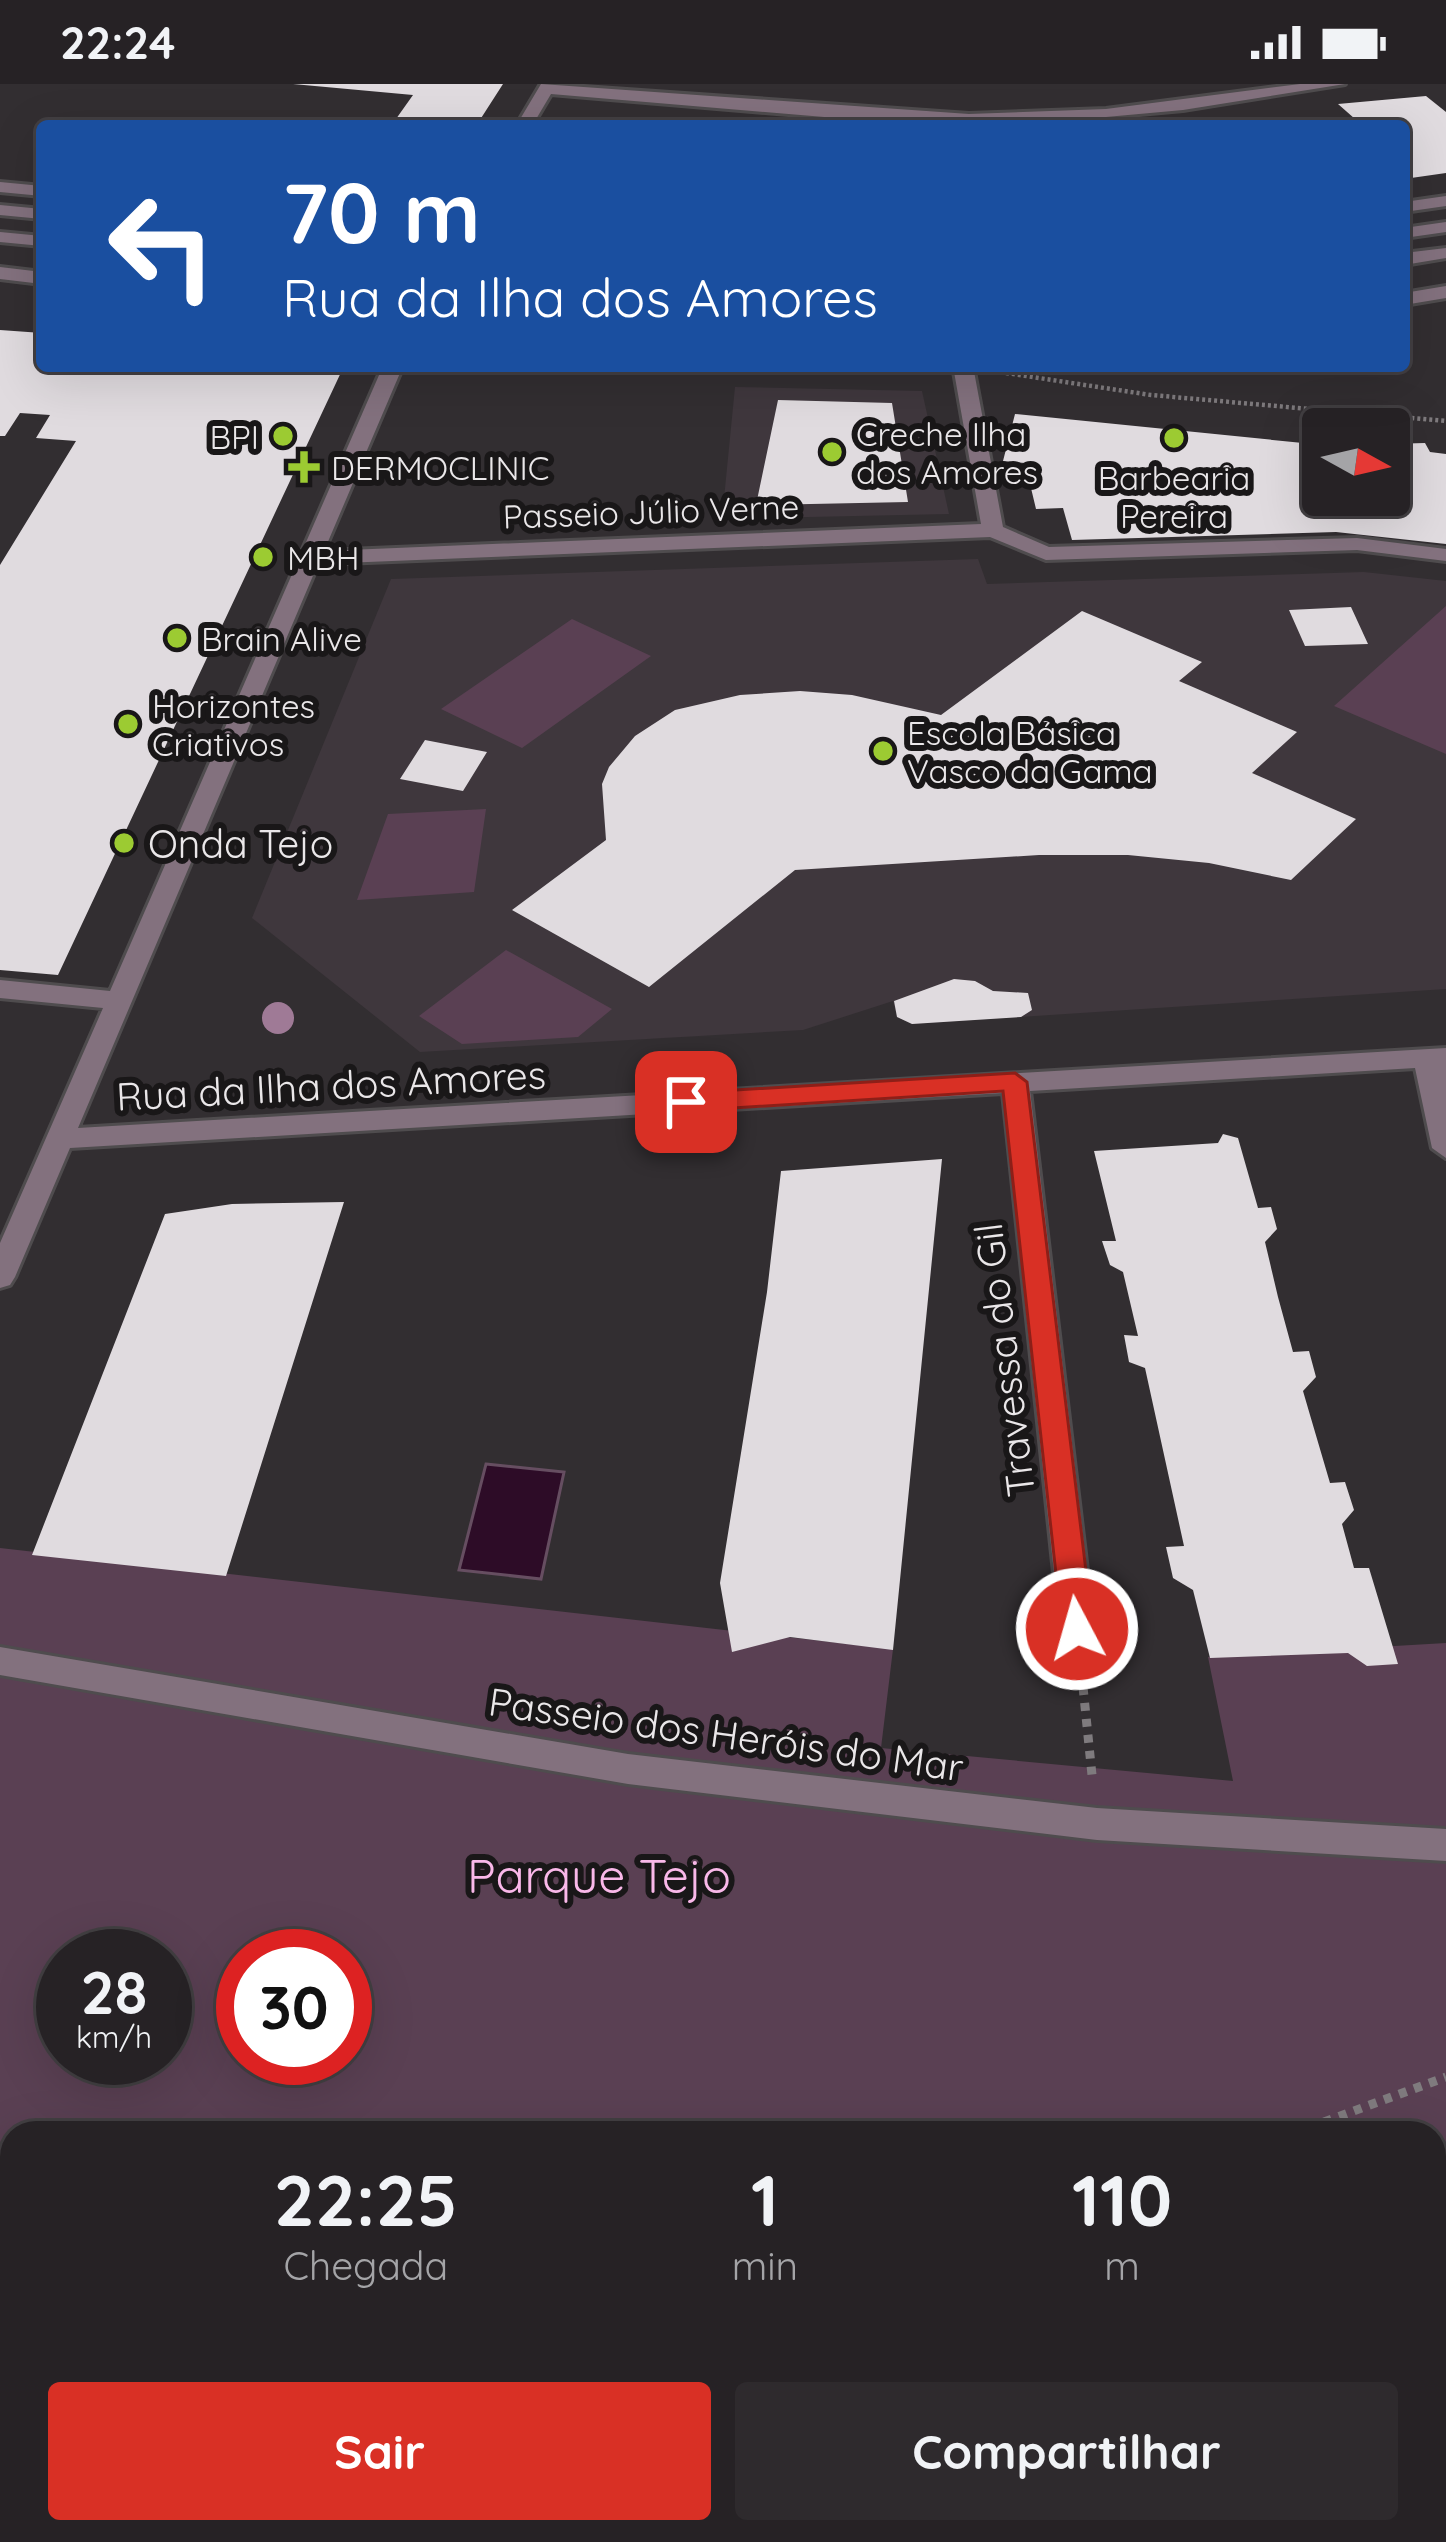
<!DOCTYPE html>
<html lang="pt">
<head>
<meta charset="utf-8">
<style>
  body { margin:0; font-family:Quicksand,sans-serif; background:#2e2a2d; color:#f1f3f6; height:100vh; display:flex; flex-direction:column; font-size:45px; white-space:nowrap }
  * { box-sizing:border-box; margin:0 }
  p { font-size:39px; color:#a4a4a7 }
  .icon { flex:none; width:66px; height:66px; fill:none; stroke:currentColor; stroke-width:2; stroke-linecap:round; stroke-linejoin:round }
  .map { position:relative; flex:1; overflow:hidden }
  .drawer { position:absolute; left:0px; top:2037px; width:1446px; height:423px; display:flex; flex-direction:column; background:#262225; border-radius:36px 36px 0 0; box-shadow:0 12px 48px #0002,0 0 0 3px #423f42 }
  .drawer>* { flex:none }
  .top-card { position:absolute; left:36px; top:36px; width:1374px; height:252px; border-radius:12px; box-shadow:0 12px 48px #0002,0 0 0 3px #423f42; background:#1a4fa0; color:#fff; overflow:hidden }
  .needle { width:78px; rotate:98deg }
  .fabs { position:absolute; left:1302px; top:324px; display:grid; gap:24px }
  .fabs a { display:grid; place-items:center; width:108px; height:108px; border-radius:12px; background:#262225; box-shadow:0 12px 48px #0002,0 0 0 3px #423f42; font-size:60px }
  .speed { position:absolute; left:36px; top:1845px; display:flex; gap:24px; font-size:60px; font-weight:700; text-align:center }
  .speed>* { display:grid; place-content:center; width:156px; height:156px; border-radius:50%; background:#262225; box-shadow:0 12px 48px #0002,0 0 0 3px #423f42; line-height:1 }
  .speed small { font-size:30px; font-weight:400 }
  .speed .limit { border:18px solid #d22; background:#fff; color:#111 }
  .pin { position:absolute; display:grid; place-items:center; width:102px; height:102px; color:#fff; margin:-51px; border-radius:24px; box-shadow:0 6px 18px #0006 }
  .me { position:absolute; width:132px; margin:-66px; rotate:354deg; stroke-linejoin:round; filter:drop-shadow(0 0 9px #0008) }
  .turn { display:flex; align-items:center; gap:42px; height:252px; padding:0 48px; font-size:54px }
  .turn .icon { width:156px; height:156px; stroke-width:2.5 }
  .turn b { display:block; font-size:84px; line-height:102px }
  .eta { display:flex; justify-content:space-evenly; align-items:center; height:204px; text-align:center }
  .eta b { font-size:72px; font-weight:700; line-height:84px }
  .primary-button { display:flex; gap:24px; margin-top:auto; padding:24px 48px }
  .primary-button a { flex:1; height:138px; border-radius:12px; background:#d93025; color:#fff; font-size:48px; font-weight:700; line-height:138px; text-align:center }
  .primary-button a+a { background:#2e2a2d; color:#f1f3f6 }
  .status { display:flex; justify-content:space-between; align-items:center; height:84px; padding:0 60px; background:#262225; direction:ltr }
  .status svg { height:33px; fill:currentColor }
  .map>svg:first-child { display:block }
</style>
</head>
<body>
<div class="status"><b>22:24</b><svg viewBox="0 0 49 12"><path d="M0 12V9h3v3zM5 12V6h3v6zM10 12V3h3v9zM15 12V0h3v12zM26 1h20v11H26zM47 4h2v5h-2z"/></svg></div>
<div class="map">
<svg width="1446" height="2458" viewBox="0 0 1446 2458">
  <rect width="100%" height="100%" fill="#322e31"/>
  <path fill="#3f373d" d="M735 303 922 307 949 430 722 435Z
    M978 475 987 500 1364 488 1446 497V905L912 940 897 933 893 917 803 946 420 968 252 834 391 495Z"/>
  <path fill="#5a4053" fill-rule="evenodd" d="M1446 522V670L1334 622Z
    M572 535 651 572 522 664 441 625Z
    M486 725 474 808 357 816 388 730Z
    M506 866 612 925 578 953 462 960 419 932Z
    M0 1464 893 1565 881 1664 1233 1697 1208 1573 1446 1559V2458H32L0 2451ZM63 1872H165V1974H63ZM243 1872H345V1974H243ZM12 2049H1434V2448H12Z"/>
  <path fill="#2d0c27" stroke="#664e61" stroke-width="3" d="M486 1380 564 1388 541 1495 459 1486Z"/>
  <path fill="#e0dbdf" d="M293 0H503L476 42H391L413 11Z
    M1426 12 1446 28V89L1404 95V42H1363L1338 20Z
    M0 246 42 249V282H344L58 891 0 886V481L76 357 36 354 50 331 20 329 5 352H0Z
    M778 316 892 319 908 418 756 421Z
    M1015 330 1323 361V411H1389V360L1425 359 1430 368 1446 370V460L1336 448 1072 456 1063 424 1036 425 1025 379 1003 377Z
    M1351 523 1368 560 1305 562 1289 526Z
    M1082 527 1202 578 1179 597 1297 648 1252 689 1356 735 1291 796 1209 779 1128 771H1039L795 786 649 903 512 826 606 756 602 700 609 683 635 652 675 626 740 611 800 607 852 611 941 631Z
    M425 656 487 668 463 707 400 695Z
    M954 895 975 897 993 907 1028 909 1032 926 1021 933 912 940 897 933 894 917Z
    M1223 1050 1238 1054 1258 1124 1271 1123 1277 1145 1265 1158 1278 1213 1293 1268 1309 1267 1316 1293 1303 1307 1310 1331 1330 1399 1345 1398 1354 1426 1342 1440 1354 1484H1369L1398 1580 1367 1582 1348 1569 1210 1574 1193 1506 1173 1494 1166 1463 1184 1462 1145 1284 1129 1278 1124 1251 1138 1252 1123 1188 1110 1181 1102 1157H1116L1094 1067 1218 1059Z
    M942 1075 893 1566 790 1553 732 1568 720 1499 767 1208 781 1087Z
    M344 1118 226 1492 32 1471 165 1130 232 1120Z"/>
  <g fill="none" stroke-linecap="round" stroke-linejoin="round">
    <g stroke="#4f4c4e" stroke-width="6">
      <path id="minor" d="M541 0 969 30 1106 25 1300 0H1345L1183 26 1029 40 848 35 551 10 532 42H516Z
        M0 98 42 102V112L0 108Z
        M1446 112V122L1404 128V118Z
        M0 121 42 125V135L0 131Z
        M1446 138V148L1404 154V144Z
        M0 148 42 152V162L0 158Z
        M1446 164V174L1404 181V169Z
        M0 183 42 188V200L0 195Z
        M1446 202V214L1404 221V209Z
        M383 282H403L324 467 981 440 953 282H973L1003 443 1049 463 1357 454 1446 465V477L1357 466 1046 476 990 453 318 480 78 1044 1446 964V1074L1432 1064 1415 984 1030 1007 1094 1545 1089 1555 1077 1559 1065 1555 1060 1545 1003 1009 70 1064 15 1193 10 1201 0 1204V1159L103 924 0 914V896L110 907Z
        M0 1563 628 1670 1097 1724 1446 1745V1777L1097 1756 628 1700 0 1591Z"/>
    </g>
    <path stroke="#7f7b7e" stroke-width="4.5" stroke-dasharray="3 3" stroke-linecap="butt" d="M1006 289 1151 311 1446 337"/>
    <path stroke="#7f7b7e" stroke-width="8" stroke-dasharray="6 6" stroke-linecap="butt" d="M1082 1592 1083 1606"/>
    <path stroke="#7f7b7e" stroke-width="9" stroke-dasharray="8 8" stroke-linecap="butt" d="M1083 1603 1092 1691
      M1294 2049 1446 1993
      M0 2319 12 2318
      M0 2402 12 2405
      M203 2448 248 2458"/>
    <use href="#minor" fill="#83717e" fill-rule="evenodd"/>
  </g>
  <circle fill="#9f7a96" cx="278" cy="934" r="16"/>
  <path fill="#d93025" stroke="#8d1f18" stroke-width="3" d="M1015 989 1027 998 1093 1545 1088 1554 1077 1558 1067 1554 1062 1545 1003 1007 686 1027 673 1018 686 1009Z"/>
  <g fill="#9ccb32" stroke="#191718" stroke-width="4.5">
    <circle cx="283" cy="352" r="12"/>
    <circle cx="1174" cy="354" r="12"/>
    <circle cx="832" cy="368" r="12"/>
    <path d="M298 365h12v12h12v12h-12v12h-12v-12h-12v-12h12z"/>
    <circle cx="263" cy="473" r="12"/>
    <circle cx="177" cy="554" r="12"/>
    <circle cx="128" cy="640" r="12"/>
    <circle cx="883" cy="667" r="12"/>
    <circle cx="124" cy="759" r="12"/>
  </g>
  <g text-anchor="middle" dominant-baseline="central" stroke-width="12" stroke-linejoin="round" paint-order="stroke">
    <g font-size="33" fill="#eae7e9" stroke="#191718" text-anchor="start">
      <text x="856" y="349">Creche Ilha<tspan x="856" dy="38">dos Amores</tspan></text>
      <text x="259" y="352" text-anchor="end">BPI</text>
      <text x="331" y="383">DERMOCLINIC</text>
      <text x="1174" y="393" text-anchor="middle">Barbearia<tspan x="1174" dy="38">Pereira</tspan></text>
      <text x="287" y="473">MBH</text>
      <text x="201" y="554">Brain Alive</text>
      <text x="152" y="621">Horizontes<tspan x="152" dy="38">Criativos</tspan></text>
      <text x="907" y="648">Escola Básica<tspan x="907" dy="38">Vasco da Gama</tspan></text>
    </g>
    <g font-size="33" fill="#eae7e9" stroke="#191718">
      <text transform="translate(651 427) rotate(-2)">Passeio Júlio Verne</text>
    </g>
    <g font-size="39" fill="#eae7e9" stroke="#191718" text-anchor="start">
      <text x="148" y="759">Onda Tejo</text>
    </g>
    <g font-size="39" fill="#eae7e9" stroke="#191718">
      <text transform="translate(331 1001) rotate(-3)">Rua da Ilha dos Amores</text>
      <text transform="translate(1004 1276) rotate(-97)">Travessa do Gil</text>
      <text transform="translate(726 1650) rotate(8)">Passeio dos Heróis do Mar</text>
    </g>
    <g font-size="48" fill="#f9b8e9" stroke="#191718">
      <text x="599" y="1791">Parque Tejo</text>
    </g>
  </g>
</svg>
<div class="fabs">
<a><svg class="needle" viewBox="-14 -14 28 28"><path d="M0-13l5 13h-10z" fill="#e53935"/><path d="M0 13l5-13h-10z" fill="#a4a4a7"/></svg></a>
</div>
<div class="speed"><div>28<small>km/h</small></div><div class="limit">30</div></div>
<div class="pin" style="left:686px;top:1018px;background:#d93025"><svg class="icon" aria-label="arrive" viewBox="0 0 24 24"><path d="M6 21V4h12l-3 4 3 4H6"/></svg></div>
<svg class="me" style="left:1077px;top:1545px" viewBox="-20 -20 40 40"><circle r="17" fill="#d93025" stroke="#fff" stroke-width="3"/><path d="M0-11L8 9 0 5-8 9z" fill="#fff"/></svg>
<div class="top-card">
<div class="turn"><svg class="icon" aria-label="left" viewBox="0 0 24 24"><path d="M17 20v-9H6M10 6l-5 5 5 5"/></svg><div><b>70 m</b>Rua da Ilha dos Amores</div></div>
</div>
<section class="drawer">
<div class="eta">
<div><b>22:25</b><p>Chegada</p></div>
<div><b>1</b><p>min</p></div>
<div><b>110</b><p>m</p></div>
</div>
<div class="primary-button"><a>Sair</a><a>Compartilhar</a></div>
</section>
</div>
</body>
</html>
